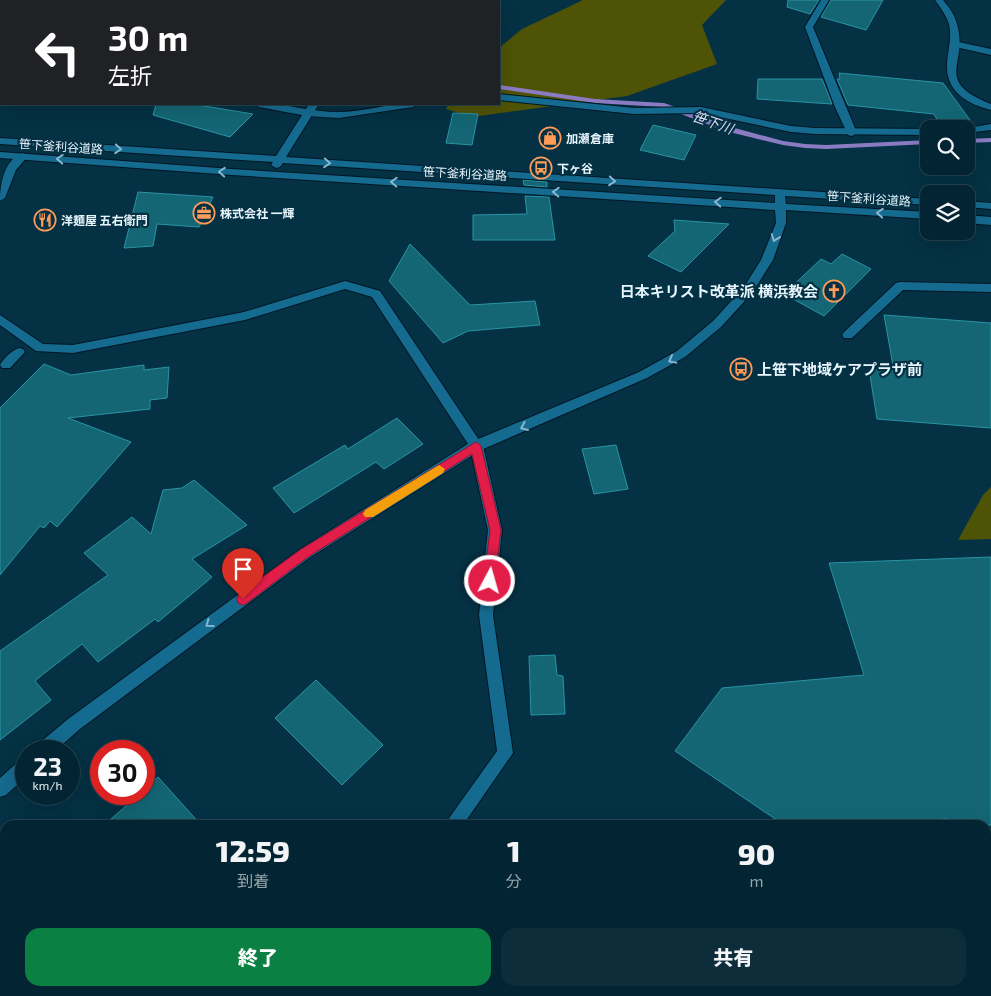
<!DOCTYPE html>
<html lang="ja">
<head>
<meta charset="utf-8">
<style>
  body { margin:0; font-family:"Exo 2","Noto Sans JP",sans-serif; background:#0d2d3b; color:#f1f3f6; height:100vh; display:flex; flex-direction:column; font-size:19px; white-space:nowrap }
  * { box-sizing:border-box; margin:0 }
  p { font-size:16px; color:#97a5ac }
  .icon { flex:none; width:28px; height:28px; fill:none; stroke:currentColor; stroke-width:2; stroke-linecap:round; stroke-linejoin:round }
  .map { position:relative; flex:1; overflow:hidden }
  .panel { position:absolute; left:0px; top:820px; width:991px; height:176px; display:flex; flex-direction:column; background:#032533; border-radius:15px 15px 0 0; box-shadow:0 5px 20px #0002,0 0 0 1px #24424e }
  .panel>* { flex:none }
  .hud { position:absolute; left:0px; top:0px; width:500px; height:105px; box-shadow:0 5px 20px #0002,0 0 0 1px #24424e; background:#202124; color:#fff; overflow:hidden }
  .buttons { position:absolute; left:920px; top:120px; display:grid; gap:10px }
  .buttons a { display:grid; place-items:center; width:55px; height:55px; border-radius:10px; background:#032533; box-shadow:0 5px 20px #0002,0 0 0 1px #24424e; font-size:25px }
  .speed { position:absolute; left:15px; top:740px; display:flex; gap:10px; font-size:25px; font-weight:700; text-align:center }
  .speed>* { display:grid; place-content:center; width:65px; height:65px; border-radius:50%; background:#032533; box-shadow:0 5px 20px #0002,0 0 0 1px #24424e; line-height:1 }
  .speed small { font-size:12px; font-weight:400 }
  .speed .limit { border:8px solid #d22; background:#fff; color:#111 }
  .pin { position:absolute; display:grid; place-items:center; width:42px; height:42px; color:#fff; margin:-51px -21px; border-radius:50% 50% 50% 0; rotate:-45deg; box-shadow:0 0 5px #0007 }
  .pin .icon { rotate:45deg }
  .me { position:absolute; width:55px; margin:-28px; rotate:6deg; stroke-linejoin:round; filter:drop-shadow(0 0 4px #0008) }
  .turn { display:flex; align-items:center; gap:18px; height:105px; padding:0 25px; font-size:22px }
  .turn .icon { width:65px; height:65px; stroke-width:2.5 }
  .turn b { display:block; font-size:35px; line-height:42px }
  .eta { display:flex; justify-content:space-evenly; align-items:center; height:85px; text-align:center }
  .eta b { font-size:30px; font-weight:800; line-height:35px }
  .cta { display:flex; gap:10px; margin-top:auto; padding:10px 25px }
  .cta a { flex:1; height:58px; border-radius:15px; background:#0b8043; color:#fff; font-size:20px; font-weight:800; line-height:58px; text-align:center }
  .cta a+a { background:#0d2d3b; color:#f1f3f6 }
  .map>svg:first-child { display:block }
</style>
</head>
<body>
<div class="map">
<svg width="991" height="996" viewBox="0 0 991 996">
  <rect width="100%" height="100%" fill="#043144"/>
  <path fill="#4f5305" d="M139 0H326L328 1H139Z
    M583 0H726L702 25 717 64 627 96 472 117 446 109 449 104H499V48L522 29Z
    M991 487V539L958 540 983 495Z"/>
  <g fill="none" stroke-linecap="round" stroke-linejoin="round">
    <path fill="#8b7bc3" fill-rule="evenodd" d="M499 85 595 99 664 103 731 127 783 141 805 144 826 145 929 140V144L826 149 805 148 783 145 725 131 663 107 595 103 499 89Z
      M991 138V142L966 143V139Z"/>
    <path fill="#6347aa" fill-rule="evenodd" d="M0 0 14 1H1V20Z
      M105 0H147V1H105Z"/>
  </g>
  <path fill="#146674" stroke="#2a93a6" d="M788 0H819L810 14 787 7Z
    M831 0H883L866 30 821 17Z
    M839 73 943 83 970 120 938 121 934 114 848 105 837 79H840Z
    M758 79H822L832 104 757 99Z
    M156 104H192L253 114 230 137 153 115Z
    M453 113 478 114 472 145 446 143Z
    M653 125 696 135 684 160 640 150Z
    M523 180 547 182V187L524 185Z
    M138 192 213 197 199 227 157 224 153 246 124 248Z
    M525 196 549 197 555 240H473V215L527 214Z
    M674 220 729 224 681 272 648 256 675 231Z
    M410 244 470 305 535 301 540 325 468 331 443 343 389 281Z
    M842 254 871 269 824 316 784 294 821 259 831 264Z
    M884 315 991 323V428L877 419 869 369 894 371Z
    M44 364 71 375 144 365V370L169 367 167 398 150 400V409L68 418 131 442 57 527 50 521 44 528 40 526 0 575V408Z
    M397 418 423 444 384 469 376 462 294 513 273 488 345 445 348 449Z
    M616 445 628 489 594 494 582 449Z
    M194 480 247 525 192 559 212 577 158 622 155 619 98 662 82 644 42 675 35 681 51 700 0 740V651L108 575 84 553 132 517 151 534 163 490 182 488Z
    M991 557V825H949L947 819 840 825H784L675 751 722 688 864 675 829 563Z
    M555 655 557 675 563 676 565 714 531 715 529 656Z
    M316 680 383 745 342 785 275 718Z
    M158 777 201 825H104L140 794H144V790Z"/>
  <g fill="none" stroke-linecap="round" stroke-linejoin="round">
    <g stroke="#011723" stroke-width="2">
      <path id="service" d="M821 0H829L813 27 857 133 852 136 848 135 835 107 805 27Z
        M954 41 991 49V55L951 46V42Z
        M900 282 991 284V292L903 290 852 338H844L842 335 844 332 896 283Z"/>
    </g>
    <g stroke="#011723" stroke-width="2">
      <path id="minor" d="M13 0H35V1H14Z
        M426 0H440V1H427Z
        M491 0H500L499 2Z
        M935 0H943C949 7 955 15 957 24 969 65 932 80 991 104V110C967 104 945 91 947 63 948 50 952 37 949 24 946 15 940 7 935 0Z
        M499 94 634 108 701 107 791 126 815 128 929 129V135L815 134 791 132 701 113 634 114 499 100Z
        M254 104C282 102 310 112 338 112 365 112 391 102 418 104L413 107 339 118 307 116 259 107Z
        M991 124V130L966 133V129H962Z
        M23 153 28 156 16 170 5 198 0 201C0 184 4 159 23 153Z
        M345 281 380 291 483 446 502 530 493 615 513 753 463 825H449L447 821 497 751 479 615 488 530 470 447 372 297 345 289 245 320 73 353 36 351 0 325V315L43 344 73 345 244 312Z
        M19 348 23 349 25 352 10 368H2L0 365C3 359 12 350 19 348Z
        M299 991H319L317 996H297Z"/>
    </g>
    <g stroke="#011723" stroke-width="2">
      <path id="tertiary" d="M309 104H319L286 157 929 199V205L785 196 786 204 929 212V219L786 210V223L773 260 752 293 721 327 685 357 647 378 481 450 309 558 80 729 55 751H35L37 745 68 719 299 550 471 442 639 372 677 351 713 321 744 287 761 260 776 223 775 210 232 175 0 158V152L232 169 775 203V195L283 163 280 167 276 168 271 165 273 162 0 144V138L276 156Z
        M966 201 991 203V209L966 207Z
        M966 215 991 217V225L966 223Z
        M26 758V777L6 795 0 797V778L20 760Z"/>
    </g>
    <use href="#service" fill="#156a8f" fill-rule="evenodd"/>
    <use href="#minor" fill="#156a8f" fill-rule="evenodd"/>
    <use href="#tertiary" fill="#156a8f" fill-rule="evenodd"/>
  </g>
  <defs><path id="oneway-chevron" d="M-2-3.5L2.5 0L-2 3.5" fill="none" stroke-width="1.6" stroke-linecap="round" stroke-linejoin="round" transform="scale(1.25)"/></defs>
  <g stroke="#88b6cc">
    <use href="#oneway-chevron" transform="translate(118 149) rotate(4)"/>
    <use href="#oneway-chevron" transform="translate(60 159) rotate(-176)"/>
    <use href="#oneway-chevron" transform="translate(327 163) rotate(4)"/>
    <use href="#oneway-chevron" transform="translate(222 172) rotate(-176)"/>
    <use href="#oneway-chevron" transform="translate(612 181) rotate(4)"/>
    <use href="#oneway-chevron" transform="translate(394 182) rotate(-177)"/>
    <use href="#oneway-chevron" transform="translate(556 192) rotate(-177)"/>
    <use href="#oneway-chevron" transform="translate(718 202) rotate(-177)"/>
    <use href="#oneway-chevron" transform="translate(880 213) rotate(-176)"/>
    <use href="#oneway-chevron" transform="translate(775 238) rotate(110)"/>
    <use href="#oneway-chevron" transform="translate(672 360) rotate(151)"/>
    <use href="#oneway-chevron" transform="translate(524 427) rotate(157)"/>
    <use href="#oneway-chevron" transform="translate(209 624) rotate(144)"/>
  </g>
  <path fill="#e11d48" stroke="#92132f" d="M476 442 481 446 501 530 494 585 490 586 485 585 484 581 490 530 472 454 308 557 247 603 243 605 238 603 237 599 238 595 300 550Z"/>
  <path fill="#f59e0b" d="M439 465 445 469 443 473 373 517H365L363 514 365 510Z"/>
  <defs>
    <g id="shop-ring" transform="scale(1.125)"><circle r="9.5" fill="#043144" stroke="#fe9b59" stroke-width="1.5"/><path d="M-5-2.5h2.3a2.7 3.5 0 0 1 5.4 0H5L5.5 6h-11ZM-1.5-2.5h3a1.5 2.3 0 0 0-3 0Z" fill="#fe9b59"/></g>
    <g id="bus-ring" transform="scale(1.125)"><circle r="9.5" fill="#043144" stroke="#fe9b59" stroke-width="1.5"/><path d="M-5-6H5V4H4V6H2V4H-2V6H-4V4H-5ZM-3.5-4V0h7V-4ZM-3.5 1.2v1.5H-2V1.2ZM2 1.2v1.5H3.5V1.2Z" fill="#fe9b59"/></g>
    <g id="office-ring" transform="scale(1.125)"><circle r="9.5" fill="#043144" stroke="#fe9b59" stroke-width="1.5"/><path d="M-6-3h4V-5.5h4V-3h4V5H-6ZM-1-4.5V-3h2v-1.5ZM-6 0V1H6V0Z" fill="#fe9b59"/></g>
    <g id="restaurant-ring" transform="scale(1.125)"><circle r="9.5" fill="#043144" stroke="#fe9b59" stroke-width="1.5"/><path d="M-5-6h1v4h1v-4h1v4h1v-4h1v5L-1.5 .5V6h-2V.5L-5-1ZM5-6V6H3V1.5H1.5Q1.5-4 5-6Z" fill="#fe9b59"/></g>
    <g id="church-ring" transform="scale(1.125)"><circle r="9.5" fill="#043144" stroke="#fe9b59" stroke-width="1.5"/><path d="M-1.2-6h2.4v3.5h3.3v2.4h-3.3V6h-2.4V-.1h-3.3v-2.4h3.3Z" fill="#fe9b59"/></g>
  </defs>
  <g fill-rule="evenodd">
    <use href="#shop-ring" x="550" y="138"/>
    <use href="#bus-ring" x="541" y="168"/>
    <use href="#office-ring" x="204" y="213"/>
    <use href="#restaurant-ring" x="45" y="220"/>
    <use href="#church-ring" x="834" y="291"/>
    <use href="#bus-ring" x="741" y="369"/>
  </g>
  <g text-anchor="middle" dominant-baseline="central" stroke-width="4.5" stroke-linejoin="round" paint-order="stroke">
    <g font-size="12" font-weight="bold" fill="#e7f5fd" stroke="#043144" text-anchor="start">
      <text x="566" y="138">加瀬倉庫</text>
      <text x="557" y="168">下ヶ谷</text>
      <text x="220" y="213">株式会社 一輝</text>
      <text x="61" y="220">洋麺屋 五右衛門</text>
    </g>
    <g font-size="12" fill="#e7f5fd" stroke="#043144">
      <text transform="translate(61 146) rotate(4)">笹下釜利谷道路</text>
      <text transform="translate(465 173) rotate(3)">笹下釜利谷道路</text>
      <text transform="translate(869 198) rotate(4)">笹下釜利谷道路</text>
    </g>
    <g font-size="14" font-style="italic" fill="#dfdbf5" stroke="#043144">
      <text transform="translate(713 122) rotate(19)">笹下川</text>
    </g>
    <g font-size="15" font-weight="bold" fill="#e7f5fd" stroke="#043144" text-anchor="end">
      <text x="818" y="291">日本キリスト改革派 横浜教会</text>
      <text x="757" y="369" text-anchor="start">上笹下地域ケアプラザ前</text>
    </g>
  </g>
</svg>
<div class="buttons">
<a><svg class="icon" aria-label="search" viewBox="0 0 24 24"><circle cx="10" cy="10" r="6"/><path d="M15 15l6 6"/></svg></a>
<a><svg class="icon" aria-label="layers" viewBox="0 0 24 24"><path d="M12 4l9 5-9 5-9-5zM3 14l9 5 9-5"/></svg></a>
</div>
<div class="speed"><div>23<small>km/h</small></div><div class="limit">30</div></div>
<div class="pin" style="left:243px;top:599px;background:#d93025"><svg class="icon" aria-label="arrive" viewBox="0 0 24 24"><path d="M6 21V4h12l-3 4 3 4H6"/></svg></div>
<svg class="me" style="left:490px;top:581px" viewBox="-20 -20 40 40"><circle r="17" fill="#e11d48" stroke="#fff" stroke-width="3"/><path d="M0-11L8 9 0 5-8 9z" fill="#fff"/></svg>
<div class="hud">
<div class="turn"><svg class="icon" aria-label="left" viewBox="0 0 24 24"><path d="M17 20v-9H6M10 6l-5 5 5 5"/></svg><div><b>30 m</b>左折</div></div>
</div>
<section class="panel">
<div class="eta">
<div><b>12:59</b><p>到着</p></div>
<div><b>1</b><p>分</p></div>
<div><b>90</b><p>m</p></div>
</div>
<div class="cta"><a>終了</a><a>共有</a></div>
</section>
</div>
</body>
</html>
